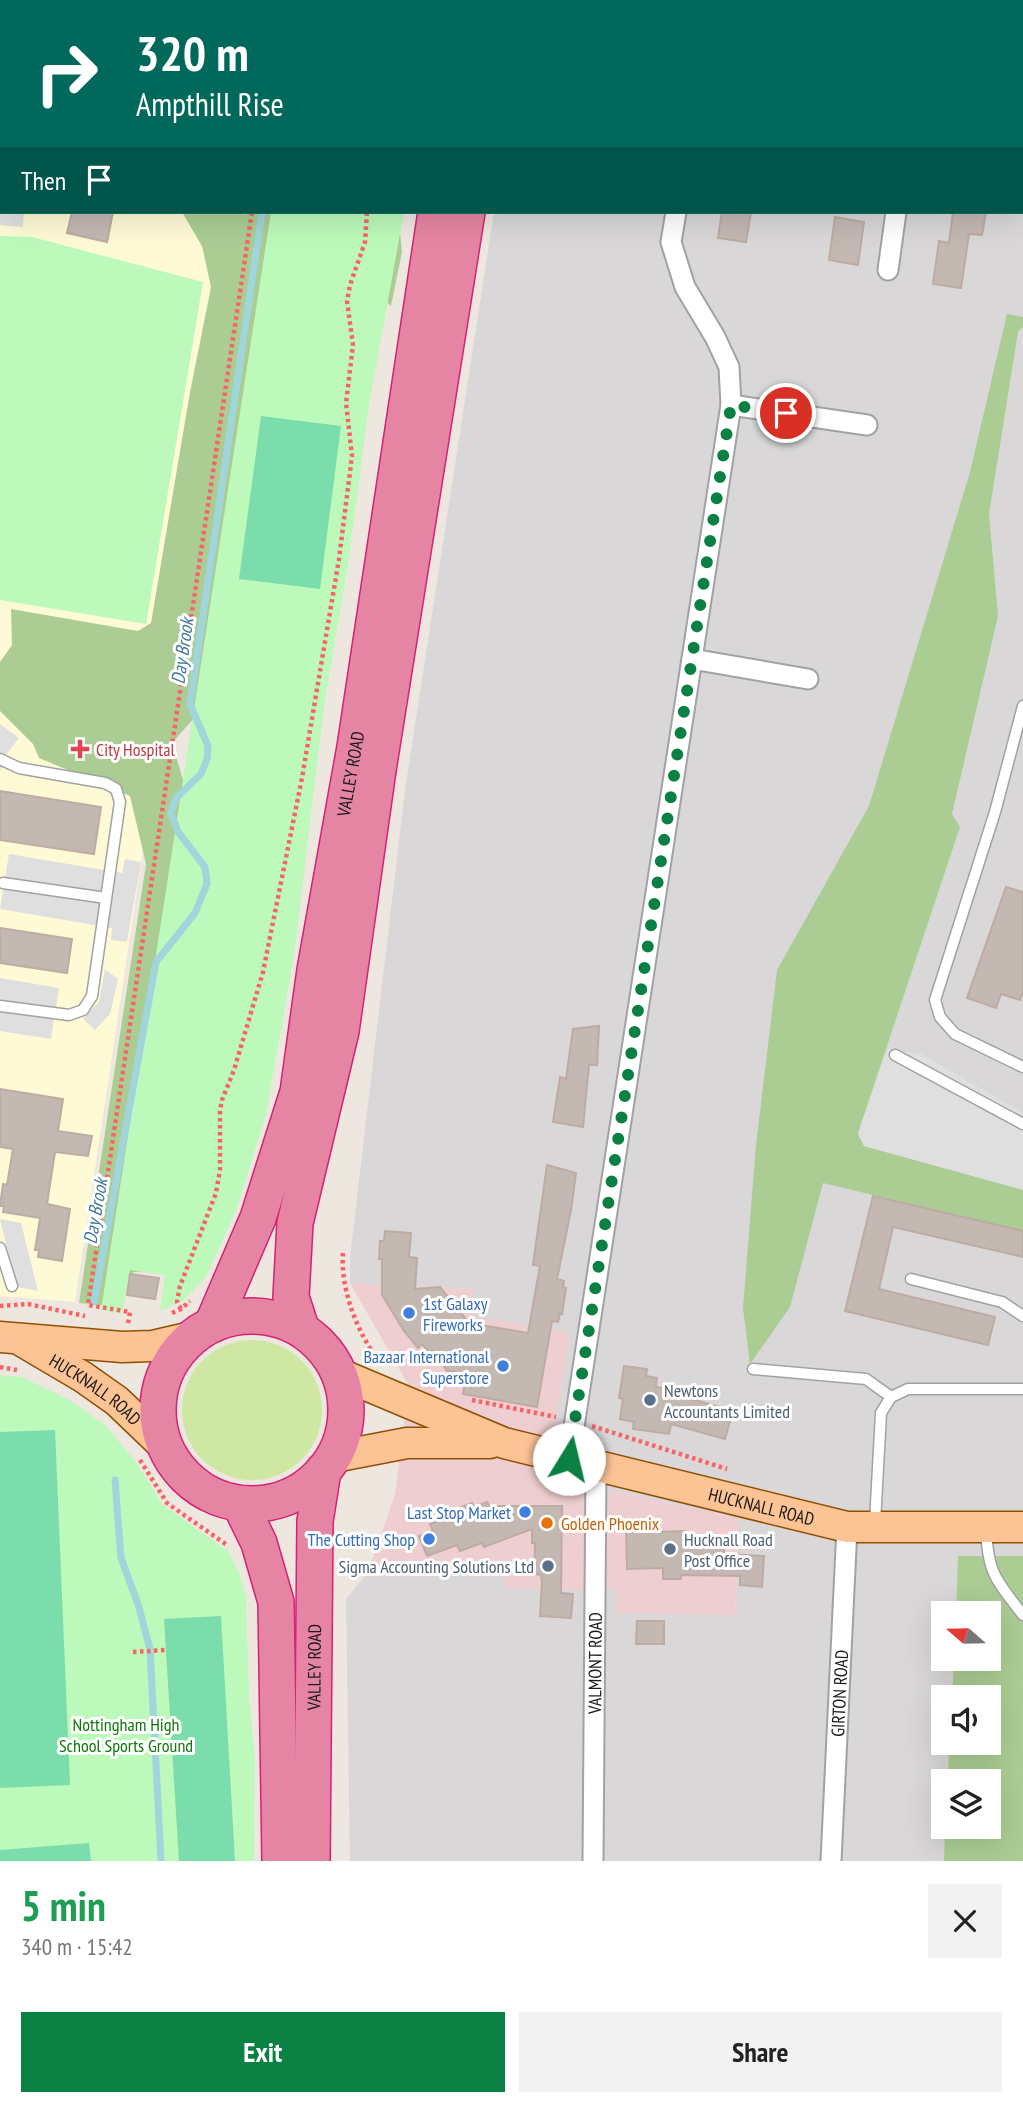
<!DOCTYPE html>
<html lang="en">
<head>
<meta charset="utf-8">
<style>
  body { margin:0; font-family:"PT Sans Narrow",sans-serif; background:#f2f2f2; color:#222; height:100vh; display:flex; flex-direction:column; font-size:26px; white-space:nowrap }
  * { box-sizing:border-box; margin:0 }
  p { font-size:23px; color:#767676 }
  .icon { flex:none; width:38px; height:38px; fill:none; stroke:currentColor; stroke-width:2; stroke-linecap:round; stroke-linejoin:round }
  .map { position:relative; height:1861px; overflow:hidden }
  .drawer { display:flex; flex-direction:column; background:#fff; flex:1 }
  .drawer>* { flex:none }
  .banner { position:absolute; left:0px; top:0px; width:1024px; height:214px; box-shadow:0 7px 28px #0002; background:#00695c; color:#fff; overflow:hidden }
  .needle { width:46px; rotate:290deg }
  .fabs { position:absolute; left:931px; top:1601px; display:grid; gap:14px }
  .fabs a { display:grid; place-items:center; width:70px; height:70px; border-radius:0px; background:#fff; box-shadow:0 7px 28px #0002; font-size:35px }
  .pin { position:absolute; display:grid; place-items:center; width:60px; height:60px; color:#fff; margin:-30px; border:4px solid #fff; border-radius:50%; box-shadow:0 2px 7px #0007 }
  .me { position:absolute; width:77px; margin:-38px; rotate:9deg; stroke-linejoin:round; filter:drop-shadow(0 0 5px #0008) }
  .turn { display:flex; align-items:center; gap:24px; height:147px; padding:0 21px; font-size:32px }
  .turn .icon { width:91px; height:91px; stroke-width:2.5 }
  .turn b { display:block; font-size:49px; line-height:60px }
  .then { display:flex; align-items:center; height:66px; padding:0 21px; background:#0003; gap:14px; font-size:26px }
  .round { display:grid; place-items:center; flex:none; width:74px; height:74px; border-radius:0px; background:#f2f2f2 }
  .summary { display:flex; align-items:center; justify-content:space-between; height:119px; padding:0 21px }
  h1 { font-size:42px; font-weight:800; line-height:52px; color:#1e9e55 }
  .primary-button { display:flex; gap:14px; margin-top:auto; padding:14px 21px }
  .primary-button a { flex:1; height:80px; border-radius:0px; background:#0b8043; color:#fff; font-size:28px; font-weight:800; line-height:80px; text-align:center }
  .primary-button a+a { background:#f2f2f2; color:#222 }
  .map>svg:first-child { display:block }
</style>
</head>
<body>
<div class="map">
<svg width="1023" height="1861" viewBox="0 0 1023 1861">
  <rect width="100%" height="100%" fill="#ede7e0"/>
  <path fill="#d9d7d8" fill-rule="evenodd" d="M528 0H1023V1861H350L346 1599 368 1572H503L506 1588 580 1590 618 1588 617 1613 735 1615 739 1518 547 1477 570 1332 471 1316 474 1289 350 1283V1257L405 790 494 212H1022V2H528ZM943 1614H989V1659H943ZM943 1698H989V1743H943ZM943 1782H989V1827H943Z"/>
  <path fill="#eeced0" d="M350 1283 474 1289 472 1316 570 1332 547 1477 739 1518 735 1615 616 1613 617 1588 580 1590 506 1588 502 1572H368L395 1494 409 1386Z"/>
  <path fill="#fffad6" d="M0 0H269L2 2V212H239L75 1302 0 1296Z"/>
  <path fill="#cee8a4" d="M182 1410a70 70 0 1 1 140 0a70 70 0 1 1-140 0Z"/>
  <path fill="#abcd94" d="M182 212 398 213 402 252 391 306 381 297 202 709 172 743 189 800 165 1249 156 1274C124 1265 120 1282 102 1305L79 1303 146 864 130 796 39 758 33 744 0 711V662L12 645 11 609 138 631 151 623 190 392 211 287 202 246Z
    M1007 314 1023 317V327L1018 332 989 514 998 616 952 814 960 827 858 1133 864 1146 1023 1190V1231L823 1183 790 1307 750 1364 743 1308 756 1145 777 970 869 806 970 472Z
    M958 1556H1023V1861H944L945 1827H989V1782L948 1781 949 1743H989V1698L952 1697 954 1659H989V1614L956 1613Z"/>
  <path fill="#bcf9ba" d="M271 212H404L368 411 349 558 324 707 294 955 266 1114 237 1208 206 1277 184 1300 160 1311 165 1275 130 1270 122 1314 101 1310Z
    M0 236 32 237 203 282 146 624 0 600Z
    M0 1375 21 1377 68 1399 105 1425 135 1461 163 1505 228 1551 239 1572 246 1597 249 1697 255 1760 254 1861H0Z"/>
  <path fill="#7cddac" d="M261 416 341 426 320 589 239 579Z
    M55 1430 70 1785 0 1788V1432Z
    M221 1616 235 1861H179L164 1619Z
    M89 1843 91 1861H0V1850Z"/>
  <path fill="#dfdfdf" d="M0 77 2 212H24L23 227 0 225Z
    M0 724 19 738 6 755 0 772Z
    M9 854 122 873 125 859 141 862 127 942 111 940 112 928 0 909Z
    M105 969 118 979 110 1014 95 1030 83 1019 99 1002Z
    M0 978 59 988 51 1039 0 1031Z
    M887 1049 921 1054 1023 1113V1190L864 1146 858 1134Z
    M0 1219 21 1223 38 1291 17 1287Z"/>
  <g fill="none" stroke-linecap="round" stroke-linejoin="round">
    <path stroke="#9fd5db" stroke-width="7" d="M292 2V0
      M94 1302 156 962 195 913 207 884 205 867 178 832 171 813 176 798 201 774 207 759 208 746 190 704 262 212
      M115 1480 121 1558 138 1604 150 1649 161 1861"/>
  </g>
  <path fill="#c4b8b3" stroke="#beaba2" stroke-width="2" d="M72 212H113L107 242 67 233Z
    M722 212H751L746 242 718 238Z
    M953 212H986L982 235 969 234 961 288 933 284 939 241 949 243Z
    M835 217 864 222 858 265 829 260Z
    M0 791 101 807 94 854 0 840Z
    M1006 887 1023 892V991L1020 1000 1001 994 996 1008 967 998Z
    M0 928 72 939 67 973 0 963Z
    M599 1026 597 1065H589L583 1127 553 1122 560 1077 566 1079 573 1029Z
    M0 1089 63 1099 58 1131 92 1136 88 1156 55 1152 47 1204 70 1209 62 1261 38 1257 39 1250H35L40 1218 3 1212 4 1206H0L3 1184 7 1185 13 1149 0 1147Z
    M547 1165 576 1173 571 1210 557 1279 564 1281 563 1287 566 1288 562 1314 560 1313 558 1322 552 1321 537 1407 463 1394 465 1382 460 1381 462 1373 447 1371 433 1350 430 1353 422 1344 418 1348 404 1331 382 1295V1259H379L380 1241H384L385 1231 411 1233 409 1257 417 1258 415 1289 440 1287 469 1323 528 1333 540 1266 533 1265Z
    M873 1196 1023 1231V1257L893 1227 879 1289 995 1317 988 1345 845 1311Z
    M130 1274 159 1278 155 1299 127 1295Z
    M624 1366 647 1369 646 1376 657 1378 656 1387 675 1390 674 1394 733 1411 725 1439 671 1424 669 1434 633 1429 634 1422 620 1419 623 1399 619 1398Z
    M487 1502 489 1506H562L561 1593 573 1594 571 1618 540 1616 542 1583 541 1575 534 1574 535 1543H532V1529L484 1547 482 1543 460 1551 457 1545 427 1556 419 1536 433 1531 430 1524 445 1519 443 1514 472 1503 474 1507Z
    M653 1525 654 1532 685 1531V1546H724V1554L764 1556 762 1587 740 1585V1576L681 1575V1579H663V1568L627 1569 626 1526Z
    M637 1621H664V1644H636Z"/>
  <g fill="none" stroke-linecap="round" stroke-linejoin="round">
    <g stroke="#a2a2a2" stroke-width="13">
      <path id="lane" d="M1023 706 995 812 935 1000 940 1017 955 1034 1023 1067
        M0 759 19 768 105 783 116 789 120 802 92 996 83 1010 69 1015 0 1006
        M3 883 106 898
        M895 1055 1023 1124
        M0 1248 12 1286
        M911 1279 1002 1302 1023 1316
        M753 1369 866 1379 891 1397
        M875 1522 881 1413 891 1397 908 1389H1023
        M986 1529C988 1574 996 1580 1023 1615"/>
    </g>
    <g stroke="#a2a2a2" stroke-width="23">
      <g id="street">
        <path d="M712 2V0"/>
        <path d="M922 2 923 0"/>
        <path d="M888 270 896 212"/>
        <path d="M731 405 867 425"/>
        <path d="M692 659 808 679"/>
        <path d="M569 1459 731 405 729 367 715 337 685 287 671 242 676 212"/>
        <path id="s1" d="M593 1861 596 1466"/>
        <path id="s2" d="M831 1861 847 1527"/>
      </g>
    </g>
    <g stroke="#915000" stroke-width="33">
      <g id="primary">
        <path d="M0 1337 122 1347 152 1346 191 1337"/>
        <path id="s3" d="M22 1341 83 1377 117 1401 164 1446"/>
        <path id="s4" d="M340 1374 504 1443 847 1527H1023"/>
        <path d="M334 1457 407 1443H490"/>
      </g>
    </g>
    <g stroke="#d52275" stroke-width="38">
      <g id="highway">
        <path d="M468 2V0"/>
        <path d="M499 2V0"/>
        <circle cx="252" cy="1410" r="94"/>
        <path id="s5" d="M213 1323 258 1218 298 1092 315 970 355 747 436 212"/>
        <path d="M301 1328 291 1297 295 1223 341 1031 378 770 467 212"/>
        <path d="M240 1504 259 1543 276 1602 280 1861"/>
        <path id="s6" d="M312 1861 315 1521 323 1471"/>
      </g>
    </g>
    <path stroke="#fa6365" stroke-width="4.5" stroke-dasharray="3.5 3.5" stroke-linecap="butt" d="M282 2V0
      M426 2V0
      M0 27H2
      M343 1253C340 1289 358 1335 380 1362
      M0 1306 28 1304 85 1316
      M181 1309 177 1302 180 1286 216 1193 220 1170V1111L222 1100 234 1070 263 972 302 778 339 559 352 456 346 403 353 345 347 301 350 285 365 242 367 212
      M172 1313 181 1309 190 1301
      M128 1323 130 1312 88 1305 252 212
      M0 1367 17 1370
      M472 1400 556 1417
      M592 1426 727 1469
      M140 1460 167 1503 227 1545
      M133 1652 166 1650"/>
    <use href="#lane" stroke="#fff" stroke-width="10"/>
    <use href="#street" stroke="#fff" stroke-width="19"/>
    <use href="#primary" stroke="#fcc395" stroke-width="30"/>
    <use href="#highway" stroke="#e685a3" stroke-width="35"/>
  </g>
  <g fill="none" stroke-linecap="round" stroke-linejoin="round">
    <path stroke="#0b8043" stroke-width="12" stroke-dasharray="0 21.6" d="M569 1459 731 405 786 413"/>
  </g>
  <path fill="#e0444e" stroke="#fff" stroke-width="2.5" d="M76.5 738.5h7v7h7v7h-7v7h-7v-7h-7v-7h7z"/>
  <g fill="#3f7fe0" stroke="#fff" stroke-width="2.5">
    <circle cx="409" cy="1313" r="7"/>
    <circle cx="503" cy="1366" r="7"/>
    <circle cx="525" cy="1512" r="7"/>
    <circle cx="429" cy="1539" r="7"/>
  </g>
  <g fill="#5c6f8a" stroke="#fff" stroke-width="2.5">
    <circle cx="650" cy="1400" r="7"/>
    <circle cx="670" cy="1549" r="7"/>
    <circle cx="548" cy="1566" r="7"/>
  </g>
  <circle fill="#e8710a" stroke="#fff" stroke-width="2.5" cx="547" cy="1523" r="7"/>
  <g text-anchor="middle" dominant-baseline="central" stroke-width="6" stroke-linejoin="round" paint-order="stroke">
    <g font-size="18" fill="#be3a42" stroke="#fff" text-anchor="start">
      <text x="96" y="749">City Hospital</text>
    </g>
    <g font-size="18" fill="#1b1b1b" stroke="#fff">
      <text stroke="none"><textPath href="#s5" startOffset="569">VALLEY ROAD</textPath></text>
      <text stroke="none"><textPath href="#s3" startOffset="88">HUCKNALL ROAD</textPath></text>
      <text stroke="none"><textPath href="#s4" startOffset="443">HUCKNALL ROAD</textPath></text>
      <text stroke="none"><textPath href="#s1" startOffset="198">VALMONT ROAD</textPath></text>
      <text stroke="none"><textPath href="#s6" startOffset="194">VALLEY ROAD</textPath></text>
      <text stroke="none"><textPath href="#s2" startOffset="168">GIRTON ROAD</textPath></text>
    </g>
    <g font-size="18" fill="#366cbe" stroke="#fff" text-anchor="end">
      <text x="423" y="1303" text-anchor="start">1st Galaxy<tspan x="423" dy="21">Fireworks</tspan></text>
      <text x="489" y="1356">Bazaar International<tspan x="489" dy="21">Superstore</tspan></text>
      <text x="511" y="1512">Last Stop Market</text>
      <text x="415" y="1539">The Cutting Shop</text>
    </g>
    <g font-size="18" fill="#4e5e75" stroke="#fff" text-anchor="start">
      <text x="664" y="1390">Newtons<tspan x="664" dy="21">Accountants Limited</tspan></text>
      <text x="684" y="1539">Hucknall Road<tspan x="684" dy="21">Post Office</tspan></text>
      <text x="534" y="1566" text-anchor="end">Sigma Accounting Solutions Ltd</text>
    </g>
    <g font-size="18" fill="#c56008" stroke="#fff" text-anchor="start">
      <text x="561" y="1523">Golden Phoenix</text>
    </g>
    <g font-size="18" fill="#0e770a" stroke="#fff">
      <text x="126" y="1724">Nottingham High<tspan x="126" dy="21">School Sports Ground</tspan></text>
    </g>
    <g font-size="19" font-style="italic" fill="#42789b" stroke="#fff">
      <text transform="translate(182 651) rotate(-82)">Day Brook</text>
      <text transform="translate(95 1211) rotate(-80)">Day Brook</text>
    </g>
  </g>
</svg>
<div class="fabs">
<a><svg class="needle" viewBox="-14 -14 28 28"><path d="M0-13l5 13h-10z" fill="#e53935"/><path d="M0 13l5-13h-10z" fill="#767676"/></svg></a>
<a><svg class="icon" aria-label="sound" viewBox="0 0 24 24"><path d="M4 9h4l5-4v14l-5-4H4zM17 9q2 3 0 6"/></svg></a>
<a><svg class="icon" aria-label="layers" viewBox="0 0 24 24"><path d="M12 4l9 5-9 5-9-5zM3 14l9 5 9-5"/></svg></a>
</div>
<div class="pin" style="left:786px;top:413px;background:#d93025"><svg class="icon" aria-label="arrive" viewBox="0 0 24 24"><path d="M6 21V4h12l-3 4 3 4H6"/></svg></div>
<svg class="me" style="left:569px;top:1459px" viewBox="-20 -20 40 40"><circle r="19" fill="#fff"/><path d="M0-13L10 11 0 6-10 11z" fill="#0b8043"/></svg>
<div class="banner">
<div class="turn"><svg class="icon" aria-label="right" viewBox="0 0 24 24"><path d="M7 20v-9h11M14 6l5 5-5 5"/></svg><div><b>320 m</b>Ampthill Rise</div></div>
<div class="then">Then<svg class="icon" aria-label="arrive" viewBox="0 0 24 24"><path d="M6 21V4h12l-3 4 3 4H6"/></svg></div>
</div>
</div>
<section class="drawer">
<div class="summary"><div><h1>5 min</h1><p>340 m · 15:42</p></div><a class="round"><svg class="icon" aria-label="close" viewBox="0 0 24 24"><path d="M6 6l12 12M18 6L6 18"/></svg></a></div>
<div class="primary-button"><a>Exit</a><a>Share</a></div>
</section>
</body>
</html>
